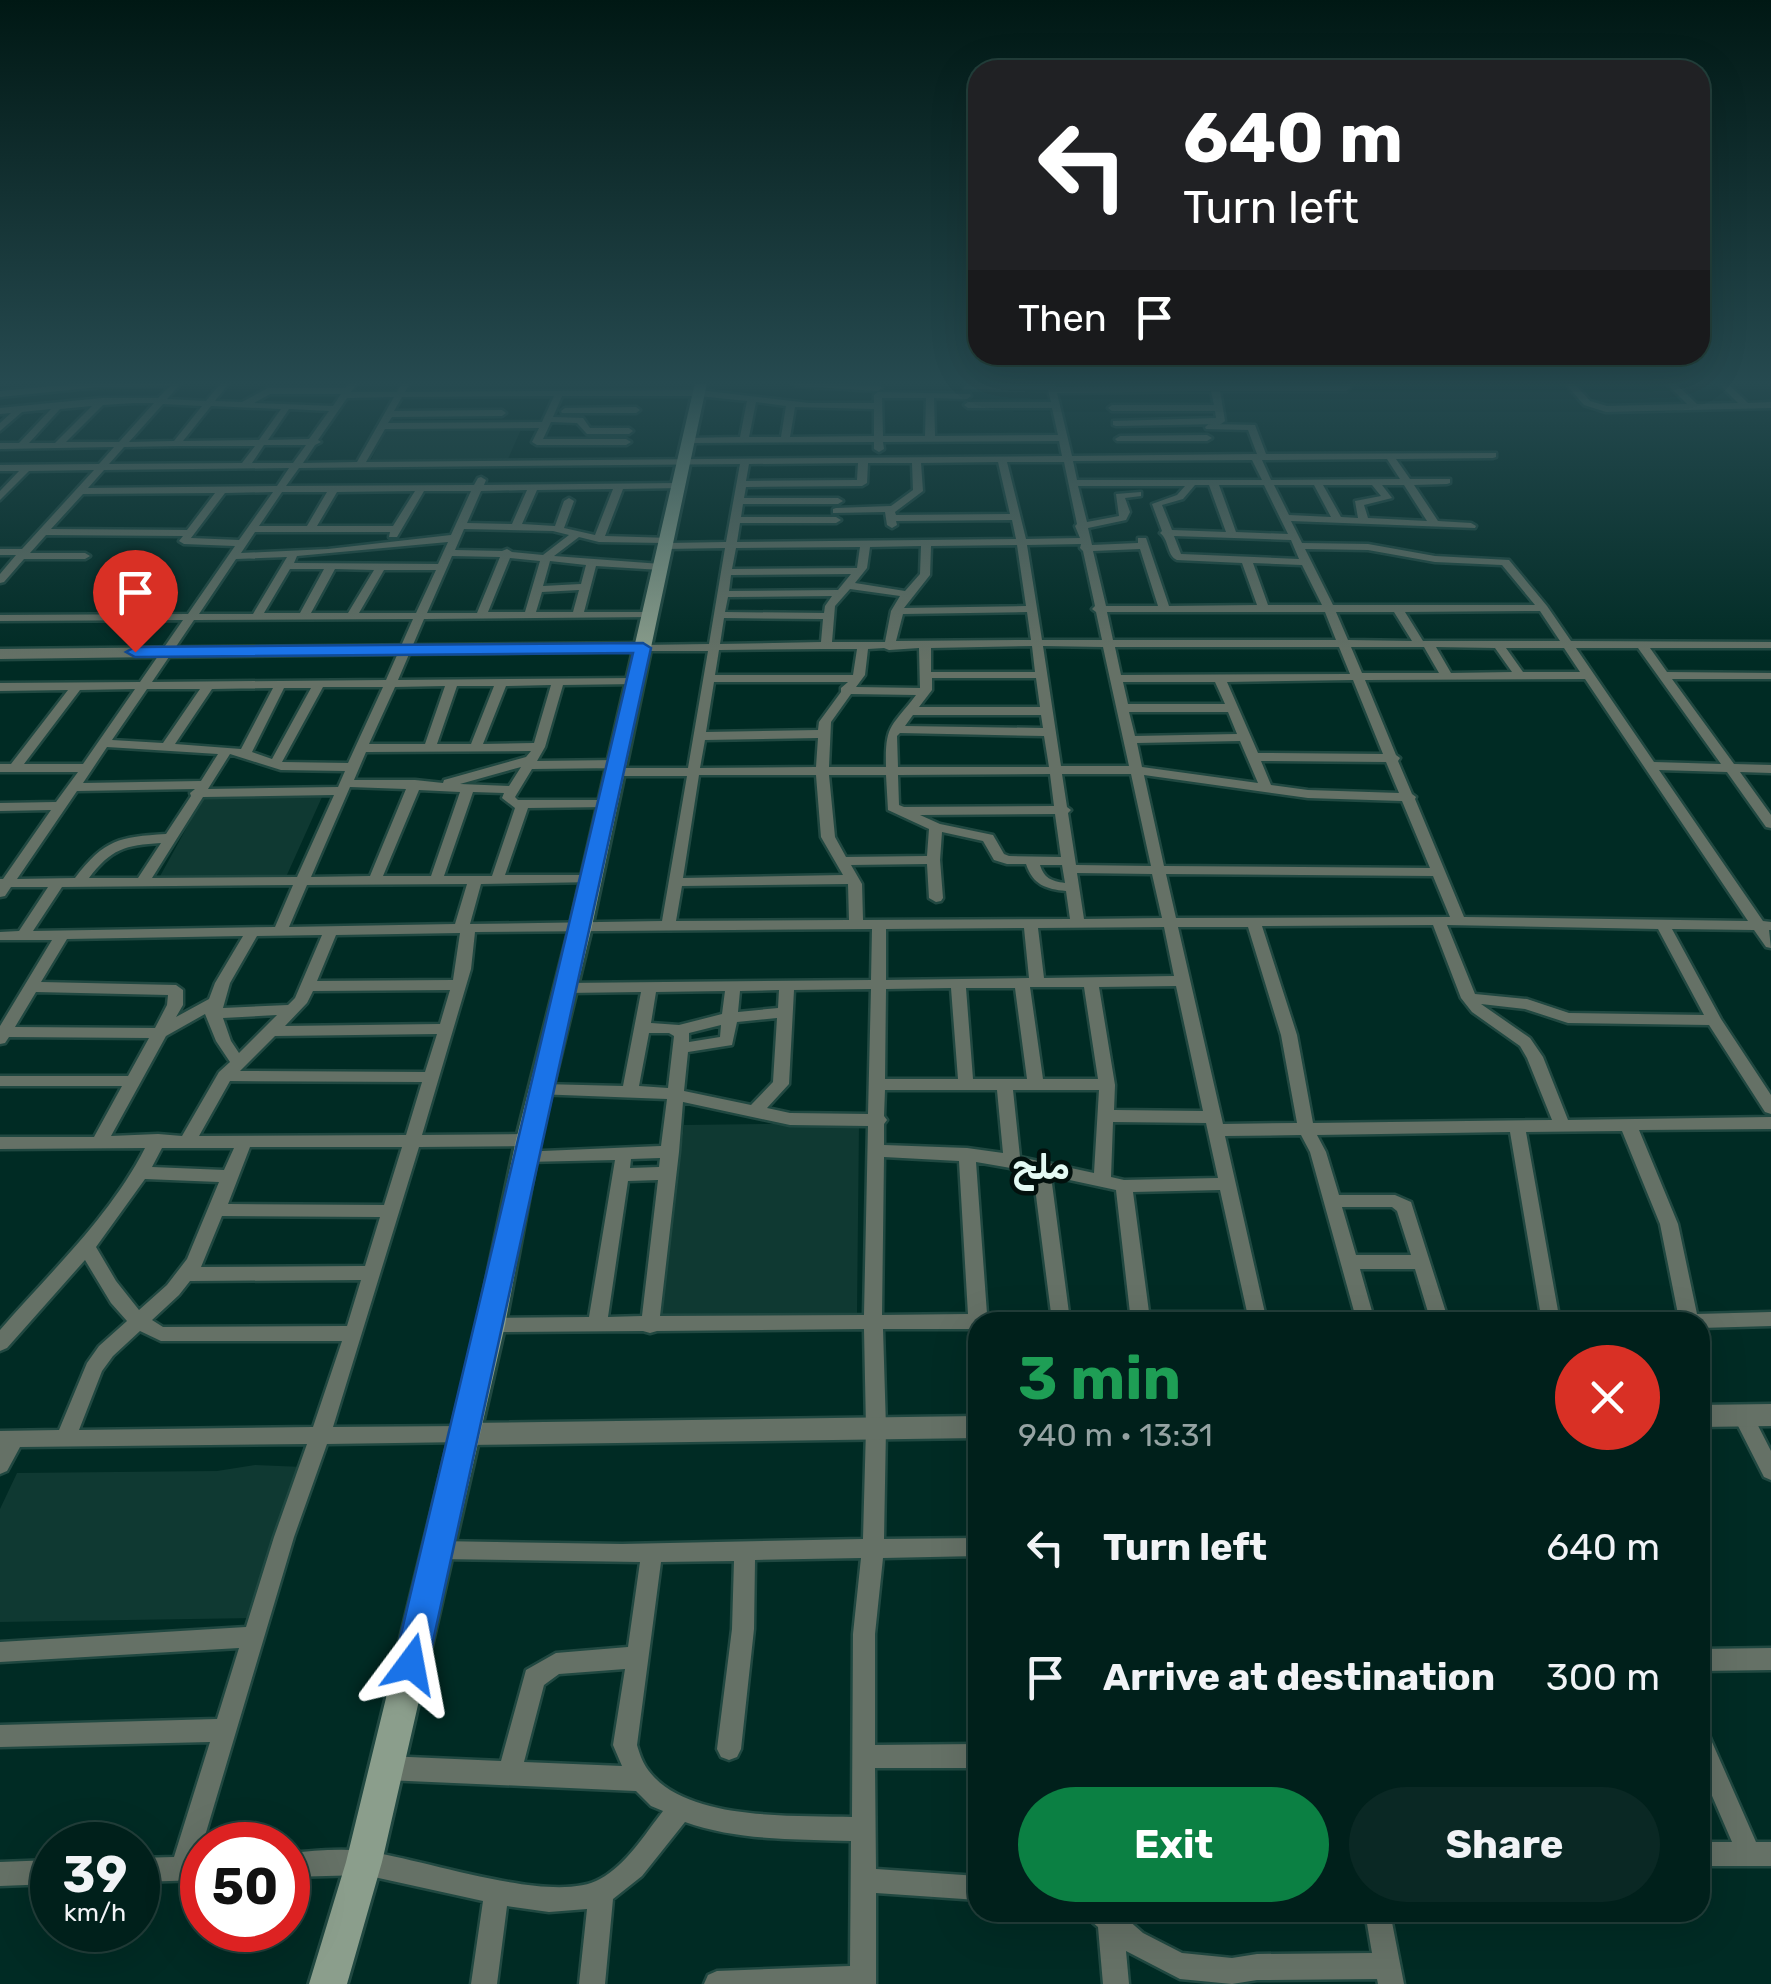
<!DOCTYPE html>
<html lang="en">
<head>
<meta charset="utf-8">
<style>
  body { margin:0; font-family:Rubik,Vazirmatn,sans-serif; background:#0a2824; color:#f1f3f6; height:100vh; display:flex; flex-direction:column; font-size:38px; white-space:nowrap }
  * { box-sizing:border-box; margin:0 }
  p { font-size:32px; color:#95a3a3 }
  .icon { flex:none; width:55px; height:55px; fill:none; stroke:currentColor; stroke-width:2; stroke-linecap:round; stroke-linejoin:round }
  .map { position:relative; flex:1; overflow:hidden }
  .sheet { position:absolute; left:968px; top:1312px; width:742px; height:610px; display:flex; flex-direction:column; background:#00201b; border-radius:30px; box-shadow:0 10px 40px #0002,0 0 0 2px #223e3a }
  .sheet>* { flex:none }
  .hud { position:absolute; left:968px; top:60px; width:742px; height:305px; border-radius:30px; box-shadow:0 10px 40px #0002,0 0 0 2px #223e3a; background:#202124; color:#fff; overflow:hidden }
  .speed { position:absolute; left:30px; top:1822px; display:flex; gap:20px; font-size:50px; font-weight:700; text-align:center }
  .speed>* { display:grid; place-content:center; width:130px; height:130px; border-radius:50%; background:#00201b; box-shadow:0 10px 40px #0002,0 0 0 2px #223e3a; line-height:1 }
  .speed small { font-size:25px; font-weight:400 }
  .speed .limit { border:15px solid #d22; background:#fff; color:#111 }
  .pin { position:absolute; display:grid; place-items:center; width:85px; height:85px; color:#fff; margin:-102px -42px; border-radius:50% 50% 50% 0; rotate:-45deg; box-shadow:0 0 10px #0007 }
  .pin .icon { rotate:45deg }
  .me { position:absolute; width:110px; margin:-55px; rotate:13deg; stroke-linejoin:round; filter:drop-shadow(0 0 8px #0008) }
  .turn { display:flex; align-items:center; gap:35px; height:210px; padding:0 50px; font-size:45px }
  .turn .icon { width:130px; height:130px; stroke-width:2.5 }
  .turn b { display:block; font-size:70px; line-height:85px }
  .then { display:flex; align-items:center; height:95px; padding:0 50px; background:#0003; gap:20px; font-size:38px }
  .round { display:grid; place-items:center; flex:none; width:105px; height:105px; border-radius:52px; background:#0a2824 }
  .summary { display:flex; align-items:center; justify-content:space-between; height:170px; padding:0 50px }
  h1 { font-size:60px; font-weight:700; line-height:75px; color:#1e9e55 }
  .primary-button { display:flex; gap:20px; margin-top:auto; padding:20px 50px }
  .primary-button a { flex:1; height:115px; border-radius:60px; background:#0b8043; color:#fff; font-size:40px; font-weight:700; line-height:115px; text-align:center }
  .primary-button a+a { background:#0a2824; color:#f1f3f6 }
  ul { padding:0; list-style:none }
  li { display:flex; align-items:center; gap:30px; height:130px; padding:0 50px }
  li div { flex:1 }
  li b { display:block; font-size:38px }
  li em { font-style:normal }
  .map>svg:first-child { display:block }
</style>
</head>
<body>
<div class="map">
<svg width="1771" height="1984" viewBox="0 0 1771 1984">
  <rect width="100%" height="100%" fill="#002b24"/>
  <path fill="#0f3932" d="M522 427 508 459 371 460 387 429Z
    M322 797 286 877 159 878 203 798Z
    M859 1123 857 1313 661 1315 684 1125Z
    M255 1465 303 1467 258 1618 0 1622V1509L17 1473 217 1471Z"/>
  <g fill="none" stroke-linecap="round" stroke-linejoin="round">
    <g stroke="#204841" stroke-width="5">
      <path id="minor" d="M85 383H181L167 399 206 401 221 383H229L215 401 242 402 268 388H345L349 383H357L351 392H397L402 383H410L405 392 699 390 809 403H874V395L878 392 970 394 971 396 967 399 934 398 935 436 1058 435 1052 408H968L964 405 968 402H1051L1048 390 964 389 963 387 967 384 1055 383 1056 387 1342 385V383H1350V388L1346 391H1220L1225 421 1221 424 1116 426 1113 425V421L1216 418 1215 411H1112L1108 408 1112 405H1214L1211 391 1057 393 1072 456 1257 454 1248 430 1206 429 1205 427 1209 424 1255 425 1266 454 1496 453V457L1493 458 1396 459 1410 479H1450V483L1447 484 1414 485 1438 521 1471 523 1476 526 1475 528 1291 521 1302 543 1368 544 1435 556 1509 560 1547 606 1571 641 1771 642V648H1650L1667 672 1771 673V679H1672L1734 764 1771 765V773L1740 772 1771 815V828L1766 827 1727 772 1659 770 1763 921 1771 922V930H1769L1771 948 1766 947 1754 930 1672 929 1721 1019 1771 1095V1114L1765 1112 1709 1025 1568 1023 1525 1009 1481 1004 1530 1038 1543 1057 1568 1120 1771 1117V1129L1639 1130 1678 1224 1697 1314 1771 1312V1326L1700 1328V1322H1646L1648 1317 1678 1314 1660 1224 1622 1131 1526 1132 1560 1322H1542L1510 1132 1317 1135 1326 1152 1339 1195H1395L1411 1202 1449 1322H1431L1415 1269H1360L1375 1322H1357L1310 1152 1301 1135 1225 1136 1267 1322H978V1329H883L886 1428 884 1539 978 1538V1556L883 1558 875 1634V1745L978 1744V1768H875L876 1869 978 1876V1900L876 1893V1984H704L708 1975 717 1971 850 1966 851 1841C796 1839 738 1841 685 1822L642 1876 613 1899 605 1984H579L587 1909 549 1912 507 1906 497 1984H471L483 1901 365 1875 288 1877V1853C313 1851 339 1848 365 1851 421 1858 553 1906 600 1879 626 1865 645 1834 663 1811L651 1806 636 1791 386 1780 378 1776 374 1768 378 1760 386 1756 501 1761 526 1670 556 1653 628 1647 640 1562 438 1559 431 1557 427 1550 431 1543 438 1541 622 1544 863 1539 866 1428 864 1329 657 1331 650 1333 643 1331 491 1332 484 1330 482 1325 484 1320 491 1318 589 1317 615 1160 525 1162 519 1160 517 1156 519 1152 661 1146 667 1099 536 1094 534 1090 536 1086 542 1084 623 1086 641 992 566 993 559 988 566 983 871 980 872 929 475 932 471 969 422 1135 528 1134 534 1136 536 1140 534 1144 528 1146 419 1147 333 1427 465 1426 472 1428 475 1434 472 1440 465 1442 327 1444 294 1537 199 1856H202V1880L138 1882V1858L174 1857 210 1742 0 1747V1725L217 1719 239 1648 0 1662V1642L246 1627 274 1537 307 1444 20 1447 7 1471 0 1474V1431L59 1430 87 1363 99 1346 127 1321 111 1303 85 1260 7 1348 0 1351V1330C51 1271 109 1218 145 1148L0 1149V1137H94L122 1086H0V1076H128L149 1038 9 1037 5 1043 0 1044V1026L52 940H0V932L19 931 48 887H11L5 896 0 897V879H3L51 810 0 811V803L56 802 78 772H0V764H11L68 690 0 691V683L140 682 183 620 0 621V615L188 614 235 546 184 544 179 541 183 536 46 535 30 553H85L90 556 85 559H24L4 582 0 583V574L16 555H0V549H22L94 470 29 471 0 500V491L19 471H0V465L99 464 114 447 0 449V443H19L51 409 22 412 0 431V423L11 413 0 414V408L102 398H158L170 386 99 387 0 397V391ZM270 394H341L333 406 254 403ZM554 396 542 422 388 423 392 417 502 416 506 413 502 410 394 411 402 397ZM562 396H699L747 401 740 437 686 438 684 440 689 443 874 442V449L879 452 884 449 883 442 1059 441 1062 456 366 462 385 429 539 428 532 442 537 445H626L631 442 626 439H543L551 422 577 423 587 434H629L633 431 629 428H590L583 418 553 417ZM394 397 357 462 303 463 315 445 321 442 318 440 347 398ZM882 398H926L925 436H883ZM756 402 786 406 781 437H749ZM134 403H154L119 442H66L103 405ZM163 404 202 406 174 441 129 442ZM92 406 55 443H29L60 409ZM211 406 281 409 259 440 183 441ZM795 407 874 409V436L790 437ZM289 409 329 411 309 439 268 440ZM264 445H306L293 463H252ZM177 446H255L242 463 109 464 124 447ZM1387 459 1400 479 1271 480 1262 460ZM1252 460 1262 480H1077L1073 461ZM998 462 1010 514 896 515 895 512 923 491 921 463ZM1007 462H1064L1077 524 1075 526 1080 538 1026 539ZM858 463 857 480 746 481 749 464ZM868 463H912L913 490 891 506 836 508 833 509V513L885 512 887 525 892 528 897 525 896 521 1012 520 1016 539 737 542 740 523H836L841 520 836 517H741L743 504H838L843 501 838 498H744L746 487 862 486 867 483ZM740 464 726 542 668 543 672 540 671 538 605 536 623 489 682 488V484L679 483 484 485 486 480 481 477 478 478 474 485 286 486 299 468ZM289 468 277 486 88 488 104 470ZM1195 485H1209L1226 532 1172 530 1162 505 1183 499ZM1219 485H1264L1288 534 1236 532ZM1274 485H1314L1331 517 1289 515ZM1323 485H1372L1381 496 1355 501 1358 518 1341 517ZM1382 485H1404L1427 521 1368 518 1364 505 1392 498ZM1078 486H1185L1177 495 1152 504 1162 531 1160 533C1169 539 1167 556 1177 560L1242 563 1257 605 1169 606 1146 538H1138V543L1092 545 1088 528 1126 520 1130 512 1125 498 1141 496V492L1116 494 1119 516 1087 522ZM613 489 595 535 564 528 574 501 569 498 564 501 555 526 522 524 537 490ZM527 490 512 524 467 523 481 491ZM415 491 393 526H317L337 492ZM424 491H471L451 535 328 549 241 553 255 532H390L389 537H397ZM273 492 239 540 191 538 225 493ZM282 492H327L307 526H259ZM215 493 187 530 51 529 83 494ZM464 529 553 531 569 535 543 555 512 552 507 549 502 551 455 550ZM1174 536 1291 540 1299 559 1181 554ZM579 537 599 542 665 543 660 546 665 549 725 548 709 644 643 645 637 648 643 651H708L688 768H616L610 772 616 776H687L662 921 470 924 481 884 597 882 599 879 592 875H505L528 808 608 807 613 806 614 803 613 800H518L515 797 532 769 618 768 624 764 618 760 537 761 545 747 563 685 637 684 643 681 637 678 398 680 424 619 654 617V613L650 612H584L596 566 661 570 666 567 661 564 554 556ZM448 542 438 564 294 563 297 556ZM1081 544 1080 548 1083 551 1095 606 1092 609 1096 612 1102 640H1042L1027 545ZM1017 545 1026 606 904 608 930 575 931 546ZM921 546 920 574 905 591 855 583 867 568 870 547ZM860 547 857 568 732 569 736 548ZM1140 549 1158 606H1106L1093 551ZM1305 549 1368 550 1435 562 1502 565 1535 605H1333ZM452 556 500 557 477 613H427ZM287 557 253 614H199L236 559ZM510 558 540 561 525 612H488ZM550 561 586 565 581 584 543 586ZM1253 563 1302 565 1322 605H1268ZM290 569H324L300 613H264ZM335 569 374 570 348 613H311ZM384 570H436L416 613H359ZM851 574 838 590 729 591 731 575ZM850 589 900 596 891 611 885 642H832L835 606ZM579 590 573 612H536L542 592ZM832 596 825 606 824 613 725 612 728 597ZM1540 611 1560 641H1423L1405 612ZM1027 612 1031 640 896 641 903 614ZM1107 612H1325L1336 640H1113ZM1336 612H1394L1412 641 1348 640ZM724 618 823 619 821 642 720 644ZM413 619 386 680 152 682 194 620ZM1032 646 1035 672H931V648ZM1043 646 1103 647 1129 766H1061ZM1115 647H1339L1350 674 1121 675ZM1351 647H1424L1439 673H1362ZM1436 647 1495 648 1512 672 1451 673ZM884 648 889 650 919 648 920 688 856 687 865 675 868 649ZM1506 648H1564L1580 672H1523ZM1576 648H1638L1721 764 1654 762ZM822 649H857L853 675H715L719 650ZM932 678H1036L1040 707H919L932 690ZM1585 679 1748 921 1464 917 1415 799 1416 797 1412 794 1398 761 1400 758 1396 755 1365 680ZM1353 680 1383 754 1258 753 1227 682ZM714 682H848L841 688V692L819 722 818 730 706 732ZM1123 682H1215L1225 704H1128ZM551 685 534 743 483 744 506 686ZM445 686 425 744H369L395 687ZM457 686H494L471 744H437ZM323 687H383L348 763 282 762ZM273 688 241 749 175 744 212 689ZM284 688H311L272 759 252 752ZM135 689 83 764H24L80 690ZM147 689H200L163 743 112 740ZM851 694 916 695C891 728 885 724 886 767H829L831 722ZM1129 712H1228L1237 734 1135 736ZM913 715H1041L1043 728 905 726ZM900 733 1044 736 1049 767H898L897 736ZM818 738 816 767 700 768 705 740ZM1240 741 1258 783 1142 767 1137 743ZM107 747 218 754 201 781 83 783ZM531 751 526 757 444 780 443 783 415 780H354L366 752ZM230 754 281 770 345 771 338 787 208 789ZM1261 761 1386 762 1399 793 1308 790 1271 785ZM521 767 509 786 460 784ZM1050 774 1054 806 904 807 899 805 898 775ZM1062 774H1131L1151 866 1076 865 1068 813 1071 810 1067 807ZM699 775H816L821 837 843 875 683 878ZM829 775H886L888 810 929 829 927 856 846 857 835 837ZM1144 775 1308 798 1402 801 1430 868 1164 866ZM350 787 406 789 370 876 311 877ZM195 789 190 793 191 796 166 834C119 837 105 839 75 878L17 879 77 791ZM419 790 460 792 431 876H383ZM473 792 504 793 502 798 515 808 492 876H444ZM334 795 297 877 152 878 203 797ZM1055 814 1061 857 1009 856 1004 854 993 835 940 824 920 815ZM942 832 983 841 994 860 1007 864H1026C1033 885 1046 889 1066 891L1070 919 863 920 862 884 851 865 927 864 929 898 936 902 941 901 943 898 940 860ZM161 843 138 878H89C111 849 125 845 161 843ZM1040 865H1062L1065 883C1051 881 1044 878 1040 865ZM1077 873 1152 874 1162 918 1084 919ZM1166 874 1433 876 1450 917 1176 918ZM467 884 455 924 289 927 307 885ZM848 884 849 920 676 921 682 886ZM293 885 275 927 33 931 62 887ZM1433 925 1461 998 1472 1012 1520 1046 1527 1058 1552 1120 1313 1123 1297 1035 1262 926ZM1447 925 1658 929 1704 1015 1569 1013 1527 999 1475 994ZM1164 927 1174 976 1044 978 1038 928ZM1178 927H1248L1281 1035 1297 1123 1223 1124ZM1024 928 1029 978 886 980V929ZM460 933 453 980 317 981 336 935ZM322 935 295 998 288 1005 223 1008 230 983 257 936ZM243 936 215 983 209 999 176 1017 183 1005V990L176 985 41 982 67 939ZM1176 986 1203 1111 1114 1110 1115 1085 1099 987ZM1030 987H1084L1098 1079H1043ZM951 988 958 1079H885L886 989ZM966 988H1015L1027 1079H973ZM871 989 868 1114 790 1113 767 1108 789 1084 794 990ZM450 990 440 1024 285 1026 307 1003 313 991ZM779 990 778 1008 738 1012 740 991ZM725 991 722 1014 679 1025 651 1023 656 992ZM36 992 168 995 167 1005 155 1028 15 1027ZM205 1014 216 1041 230 1062 219 1072 182 1136 158 1134 111 1136 166 1036ZM277 1015 239 1053 231 1041 223 1018ZM777 1018 773 1082 751 1105 684 1091 688 1052 732 1045 737 1022ZM721 1025 720 1037 689 1042V1033ZM649 1033H669L674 1036 668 1088 639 1086ZM437 1034 425 1072 240 1071 275 1036ZM230 1081 422 1082 406 1135 199 1136ZM885 1090H997L1003 1153 967 1148 884 1145V1124L887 1120 884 1116ZM1013 1090H1099L1094 1173 1020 1157ZM683 1102 790 1125 868 1126 864 1315 660 1316 679 1152ZM1113 1122 1206 1123 1218 1178 1124 1180 1111 1177ZM250 1147H402L384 1205 228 1204ZM162 1148H234L224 1170 152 1167ZM884 1157 959 1161 968 1314 882 1315ZM660 1158 659 1167 630 1168 631 1159ZM976 1162 1033 1172 1051 1313 987 1314ZM1051 1176 1116 1190 1130 1313H1069ZM145 1179 219 1182 187 1259 167 1285 139 1310 116 1281 96 1247ZM658 1180 642 1316 608 1317 628 1181ZM1220 1190 1247 1312H1149L1133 1192ZM1342 1207H1392L1397 1211 1411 1255H1356ZM222 1216 380 1217 365 1266 201 1267ZM361 1280 347 1326 163 1327 152 1320 179 1295 190 1281ZM140 1331 161 1341H342L313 1427 79 1430 102 1371 113 1356ZM861 1558 853 1634 852 1817C793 1815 682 1822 646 1767 642 1761 639 1752 637 1745L661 1562 734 1561 732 1629 717 1749 721 1757 729 1760 737 1757 741 1749 754 1629 755 1560ZM625 1669 613 1745 622 1766 524 1762 544 1685 559 1674Z
        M793 383 878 385 882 388 878 391 797 386Z
        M1565 383H1574L1590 401 1607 406 1687 404 1666 383H1675L1697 404 1738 403 1718 383H1727L1748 403 1771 402V408L1606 412 1584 405Z
        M565 408 636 407 640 410 636 413H562L561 411Z
        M1120 436 1207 435 1212 438 1207 441H1117L1115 439Z
        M1743 1408 1750 1410 1771 1451V1480L1764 1477 1733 1416 1736 1410Z
        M1771 1648V1670L1700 1671V1649Z
        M1700 1730 1708 1733 1756 1842H1771V1866H1700V1842H1732L1700 1768Z
        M52 1860V1884L0 1886V1862Z
        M1088 1912H1119L1143 1933 1182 1953 1232 1958 1257 1954 1372 1953 1365 1912H1390L1404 1984H1378L1377 1979 1257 1980 1232 1984 1180 1979 1126 1951 1129 1984H1103L1098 1927 1091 1921Z"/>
    </g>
    <g stroke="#204841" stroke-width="5">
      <path id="tertiary" d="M643 643 648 645V651L0 659V649Z
        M1771 1404V1426L1700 1427V1405Z
        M978 1416V1438L465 1445 456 1442 452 1434 456 1426 465 1423Z"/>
    </g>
    <g stroke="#204841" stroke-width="6">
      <path id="secondary" d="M695 383H707L592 926 540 1140 505 1325 382 1862 347 1984H309L346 1862 477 1325 516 1140 570 926Z"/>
    </g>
    <use href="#minor" fill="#657166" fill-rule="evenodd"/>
    <use href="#tertiary" fill="#657166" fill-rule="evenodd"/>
    <use href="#secondary" fill="#8b9e8c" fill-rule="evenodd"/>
  </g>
  <linearGradient id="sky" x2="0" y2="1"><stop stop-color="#001814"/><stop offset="0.58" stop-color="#264a50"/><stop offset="1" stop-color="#264a50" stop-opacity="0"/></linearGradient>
  <rect width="1771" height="661" fill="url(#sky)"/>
  <path fill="#1a73e8" stroke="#114b97" stroke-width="2.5" d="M643 643 651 648 428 1664 423 1676 411 1680 399 1676 394 1664 633 653 135 657 126 652 135 647Z"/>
  <g text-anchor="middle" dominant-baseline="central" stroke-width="9" stroke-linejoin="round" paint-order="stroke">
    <g font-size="35" font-weight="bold" fill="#e3f9f3" stroke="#02100d">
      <text x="1041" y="1167">ملح</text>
    </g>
  </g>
</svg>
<div class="speed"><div>39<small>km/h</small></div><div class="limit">50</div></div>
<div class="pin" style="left:135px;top:652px;background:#d93025"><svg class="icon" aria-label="arrive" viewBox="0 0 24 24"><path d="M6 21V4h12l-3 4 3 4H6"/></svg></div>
<svg class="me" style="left:411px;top:1664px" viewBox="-20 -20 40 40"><path d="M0-17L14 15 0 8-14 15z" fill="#1a73e8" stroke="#fff" stroke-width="4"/></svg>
<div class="hud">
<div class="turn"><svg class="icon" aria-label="left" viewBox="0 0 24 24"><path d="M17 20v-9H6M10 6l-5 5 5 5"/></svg><div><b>640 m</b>Turn left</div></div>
<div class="then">Then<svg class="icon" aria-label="arrive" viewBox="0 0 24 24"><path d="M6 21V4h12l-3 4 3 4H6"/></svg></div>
</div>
<section class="sheet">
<div class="summary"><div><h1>3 min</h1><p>940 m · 13:31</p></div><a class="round" style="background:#d93025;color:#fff"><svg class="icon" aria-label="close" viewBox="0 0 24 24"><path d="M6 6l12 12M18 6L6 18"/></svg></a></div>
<ul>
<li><svg class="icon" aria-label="left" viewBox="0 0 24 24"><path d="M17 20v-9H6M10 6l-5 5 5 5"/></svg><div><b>Turn left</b></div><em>640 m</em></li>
<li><svg class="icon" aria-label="arrive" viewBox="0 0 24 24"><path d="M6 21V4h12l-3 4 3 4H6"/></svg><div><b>Arrive at destination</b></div><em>300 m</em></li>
</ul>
<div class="primary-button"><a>Exit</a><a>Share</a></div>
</section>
</div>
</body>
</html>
